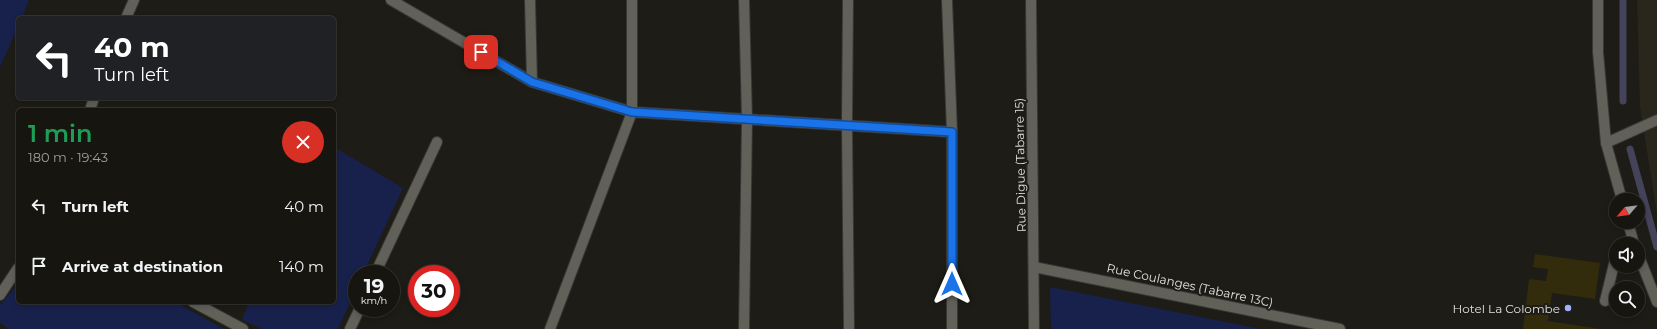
<!DOCTYPE html>
<html lang="en">
<head>
<meta charset="utf-8">
<style>
  body { margin:0; font-family:Montserrat,sans-serif; background:#1f1e19; color:#f1f3f6; height:100vh; display:flex; flex-direction:column; font-size:15px; white-space:nowrap }
  * { box-sizing:border-box; margin:0 }
  p { font-size:13px; color:#9e9f9f }
  .icon { flex:none; width:22px; height:22px; fill:none; stroke:currentColor; stroke-width:2; stroke-linecap:round; stroke-linejoin:round }
  .map { position:relative; flex:1; overflow:hidden }
  .side { position:absolute; left:16px; top:108px; width:320px; height:196px; display:flex; flex-direction:column; background:#161510; border-radius:6px; box-shadow:0 2px 6px #0003,0 0 0 1px #353430 }
  .side>* { flex:none }
  .top-card { position:absolute; left:16px; top:16px; width:320px; height:84px; border-radius:6px; box-shadow:0 2px 6px #0003,0 0 0 1px #353430; background:#202124; color:#fff; overflow:hidden }
  .needle { width:26px; rotate:242deg }
  .tools { position:absolute; left:1609px; top:193px; display:grid; gap:8px }
  .tools a { display:grid; place-items:center; width:36px; height:36px; border-radius:50%; background:#161510; box-shadow:0 2px 6px #0003,0 0 0 1px #353430; font-size:20px }
  .speed { position:absolute; left:348px; top:265px; display:flex; gap:8px; font-size:20px; font-weight:700; text-align:center }
  .speed>* { display:grid; place-content:center; width:52px; height:52px; border-radius:50%; background:#161510; box-shadow:0 2px 6px #0003,0 0 0 1px #353430; line-height:1 }
  .speed small { font-size:10px; font-weight:400 }
  .speed .limit { border:6px solid #d22; background:#fff; color:#111 }
  .pin { position:absolute; display:grid; place-items:center; width:34px; height:34px; color:#fff; margin:-17px; border-radius:8px; box-shadow:0 2px 6px #0006 }
  .me { position:absolute; width:44px; margin:-22px; rotate:0deg; stroke-linejoin:round; filter:drop-shadow(0 0 3px #0008) }
  .turn { display:flex; align-items:center; gap:14px; height:84px; padding:0 12px; font-size:18px }
  .turn .icon { width:52px; height:52px; stroke-width:2.5 }
  .turn b { display:block; font-size:28px; line-height:34px }
  .round { display:grid; place-items:center; flex:none; width:42px; height:42px; border-radius:21px; background:#1f1e19 }
  .headline { display:flex; align-items:center; justify-content:space-between; height:68px; padding:0 12px }
  h1 { font-size:24px; font-weight:600; line-height:30px; color:#1e9e55 }
  ul { padding:0; list-style:none }
  li { display:flex; align-items:center; gap:12px; height:60px; padding:0 12px }
  li div { flex:1 }
  li b { display:block; font-size:15px }
  li em { font-style:normal }
  .map>svg:first-child { display:block }
</style>
</head>
<body>
<div class="map">
<svg width="1657" height="329" viewBox="0 0 1657 329">
  <rect width="100%" height="100%" fill="#1d1c16"/>
  <path fill="#29261b" d="M1637 0H1657V214L1640 107Z"/>
  <path fill="#18214b" d="M0 0H29L22 18H18V27L0 67Z
    M334 147 403 188 363 274H357V288L338 329H262L242 320 249 302H334Z
    M18 284V302H175L224 329H9L0 323V305Z
    M1050 287 1261 329H1051Z"/>
  <g fill="none" stroke-linecap="round" stroke-linejoin="round">
    <path stroke="#45435a" stroke-width="7" d="M1623 0V101
      M1630 149 1657 247"/>
  </g>
  <path fill="#322c0c" d="M1535 254 1600 263 1595 299 1552 293 1548 321 1601 329H1523L1529 279 1546 281 1548 269 1533 267Z"/>
  <g fill="none" stroke-linecap="round" stroke-linejoin="round">
    <g stroke="#373733" stroke-width="12">
      <path id="service" d="M1606 143 1657 120
        M1605 301 1616 256"/>
    </g>
    <g stroke="#373733" stroke-width="12">
      <path id="minor" d="M391 0 532 82 632 112 952 132
        M530 0 532 82
        M744 0 747 119 744 329
        M848 0 847 125 849 329
        M947 0 952 132V329
        M126 18 134 0
        M90 110 94 98
        M1034 267 1340 329
        M375 274 437 142
        M0 295 18 268
        M193 302 243 329
        M350 329 360 308
        M550 329 632 112V0"/>
    </g>
    <g stroke="#373733" stroke-width="12">
      <path id="tertiary" d="M1031 0 1034 329"/>
    </g>
    <g stroke="#373733" stroke-width="12">
      <path id="secondary" d="M1598 0V52L1606 143 1622 200
        M1628 222 1634 244
        M1638 254 1657 302"/>
    </g>
    <use href="#service" stroke="#616059" stroke-width="10"/>
    <use href="#minor" stroke="#616059" stroke-width="10"/>
    <use href="#tertiary" stroke="#616059" stroke-width="10"/>
    <use href="#secondary" stroke="#616059" stroke-width="10"/>
  </g>
  <g fill="none" stroke-linecap="round" stroke-linejoin="round">
    <g stroke="#114b97" stroke-width="10">
      <path id="route" d="M481 52 532 82 632 112 952 132V284"/>
    </g>
    <use href="#route" stroke="#1a73e8" stroke-width="7"/>
  </g>
  <circle fill="#9db4fd" stroke="#1d1c16" stroke-width="1.5" cx="1568" cy="308" r="4"/>
  <g text-anchor="middle" dominant-baseline="central" stroke-width="4" stroke-linejoin="round" paint-order="stroke">
    <g font-size="12" fill="#e1e0dc" stroke="#1d1c16">
      <text transform="translate(1020 165) rotate(-91)">Rue Digue (Tabarre 15)</text>
      <text transform="translate(1190 285) rotate(12)">Rue Coulanges (Tabarre 13C)</text>
    </g>
    <g font-size="12" fill="#e1e0dc" stroke="#1d1c16" text-anchor="end">
      <text x="1560" y="308">Hotel La Colombe</text>
    </g>
  </g>
</svg>
<div class="tools">
<a><svg class="needle" viewBox="-14 -14 28 28"><path d="M0-13l5 13h-10z" fill="#e53935"/><path d="M0 13l5-13h-10z" fill="#9e9f9f"/></svg></a>
<a><svg class="icon" aria-label="sound" viewBox="0 0 24 24"><path d="M4 9h4l5-4v14l-5-4H4zM17 9q2 3 0 6"/></svg></a>
<a><svg class="icon" aria-label="search" viewBox="0 0 24 24"><circle cx="10" cy="10" r="6"/><path d="M15 15l6 6"/></svg></a>
</div>
<div class="speed"><div>19<small>km/h</small></div><div class="limit">30</div></div>
<div class="pin" style="left:481px;top:52px;background:#d93025"><svg class="icon" aria-label="arrive" viewBox="0 0 24 24"><path d="M6 21V4h12l-3 4 3 4H6"/></svg></div>
<svg class="me" style="left:952px;top:284px" viewBox="-20 -20 40 40"><path d="M0-17L14 15 0 8-14 15z" fill="#1a73e8" stroke="#fff" stroke-width="4"/></svg>
<div class="top-card">
<div class="turn"><svg class="icon" aria-label="left" viewBox="0 0 24 24"><path d="M17 20v-9H6M10 6l-5 5 5 5"/></svg><div><b>40 m</b>Turn left</div></div>
</div>
<section class="side">
<div class="headline"><div><h1>1 min</h1><p>180 m · 19:43</p></div><a class="round" style="background:#d93025;color:#fff"><svg class="icon" aria-label="close" viewBox="0 0 24 24"><path d="M6 6l12 12M18 6L6 18"/></svg></a></div>
<ul>
<li><svg class="icon" aria-label="left" viewBox="0 0 24 24"><path d="M17 20v-9H6M10 6l-5 5 5 5"/></svg><div><b>Turn left</b></div><em>40 m</em></li>
<li><svg class="icon" aria-label="arrive" viewBox="0 0 24 24"><path d="M6 21V4h12l-3 4 3 4H6"/></svg><div><b>Arrive at destination</b></div><em>140 m</em></li>
</ul>
</section>
</div>
</body>
</html>
